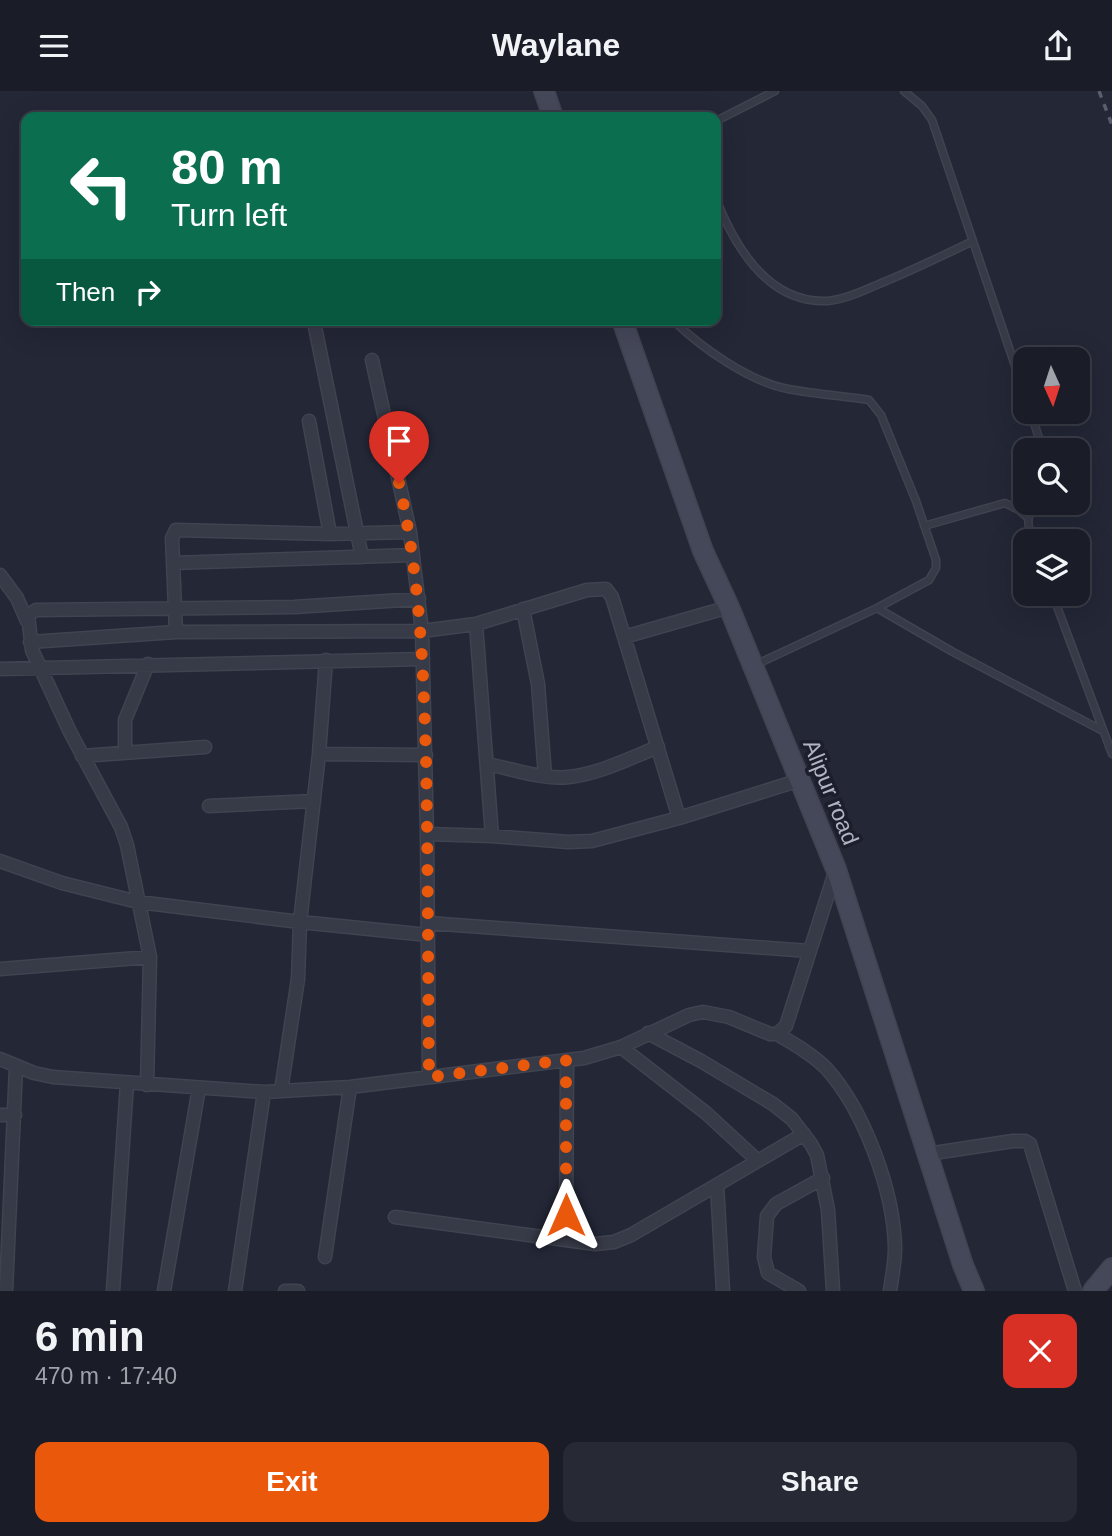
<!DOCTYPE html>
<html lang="en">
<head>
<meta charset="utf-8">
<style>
  body { margin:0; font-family:Arial,sans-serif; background:#272a34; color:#f1f3f6; height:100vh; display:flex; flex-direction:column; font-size:26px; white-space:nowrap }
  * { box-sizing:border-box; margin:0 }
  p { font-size:23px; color:#9fa2a8 }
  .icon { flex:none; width:38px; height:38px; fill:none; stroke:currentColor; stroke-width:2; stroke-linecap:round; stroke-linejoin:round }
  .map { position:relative; height:1200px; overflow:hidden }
  .sheet { display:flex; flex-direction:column; background:#1a1d28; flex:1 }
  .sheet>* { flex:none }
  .guide { position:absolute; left:21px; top:21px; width:700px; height:214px; border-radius:14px; box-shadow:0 7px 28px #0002,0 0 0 2px #383b45; background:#0b6e4f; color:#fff; overflow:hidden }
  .needle { width:46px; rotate:177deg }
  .controls { position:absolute; left:1013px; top:256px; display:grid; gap:14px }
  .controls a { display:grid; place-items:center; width:77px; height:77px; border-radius:14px; background:#1a1d28; box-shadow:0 7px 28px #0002,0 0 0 2px #383b45; font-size:35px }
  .pin { position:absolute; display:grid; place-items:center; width:60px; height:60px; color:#fff; margin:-72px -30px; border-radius:50% 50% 50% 0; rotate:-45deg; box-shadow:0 0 7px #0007 }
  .pin .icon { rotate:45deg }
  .me { position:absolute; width:77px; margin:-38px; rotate:0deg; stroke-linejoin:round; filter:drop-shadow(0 0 5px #0008) }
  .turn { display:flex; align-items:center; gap:24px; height:147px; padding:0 35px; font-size:32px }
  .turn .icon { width:91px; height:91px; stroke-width:2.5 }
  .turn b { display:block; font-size:49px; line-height:60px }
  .then { display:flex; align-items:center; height:66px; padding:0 35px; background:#0003; gap:14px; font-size:26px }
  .round { display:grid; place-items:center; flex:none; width:74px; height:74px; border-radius:14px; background:#272a34 }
  .head { display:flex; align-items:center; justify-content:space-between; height:119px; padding:0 35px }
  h1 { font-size:42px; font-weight:800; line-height:52px }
  .button { display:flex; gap:14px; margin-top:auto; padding:14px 35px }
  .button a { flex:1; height:80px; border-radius:14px; background:#ea580c; color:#fff; font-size:28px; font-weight:800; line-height:80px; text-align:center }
  .button a+a { background:#272a34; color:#f1f3f6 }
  header { display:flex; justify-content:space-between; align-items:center; height:91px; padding:0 35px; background:#1a1d28; font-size:32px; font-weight:800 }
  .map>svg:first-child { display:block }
</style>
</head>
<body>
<header><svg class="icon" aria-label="menu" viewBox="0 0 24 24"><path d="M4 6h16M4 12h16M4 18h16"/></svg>Waylane<svg class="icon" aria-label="share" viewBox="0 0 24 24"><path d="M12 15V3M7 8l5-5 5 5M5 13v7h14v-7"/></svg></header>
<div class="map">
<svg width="1112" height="1200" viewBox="0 0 1112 1200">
  <rect width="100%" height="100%" fill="#232736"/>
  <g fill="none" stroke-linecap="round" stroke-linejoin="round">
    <g stroke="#404350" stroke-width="9">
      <path id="lane" d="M904 0 922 15 932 29 1026 307
        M716 30 775 0
        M716 108C735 156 768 213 828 210 846 208 863 200 879 193 911 180 942 165 973 150
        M673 229C700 256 750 291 788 298 815 303 842 305 869 309L881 324 916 410 936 469V477L929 489 877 517 755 574
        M1030 320 1043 359
        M924 435 1005 412 1019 419 1027 426
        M1033 450C1027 434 1026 426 1035 411
        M1052 502 1112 663
        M877 517 953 561 1103 640"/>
    </g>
    <g stroke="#404350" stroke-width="15">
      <path id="street" d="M315 236 362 466
        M372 269 410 441 422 540 427 743 429 986
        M309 330 330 443
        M173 472 413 464
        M0 484 17 507 27 530
        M523 518 538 593 545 685
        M476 533 492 745
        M176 541 172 447 176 439 330 443 410 441
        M624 546 729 516
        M30 551 176 541 422 540 476 533 587 499 606 498 612 506 679 727
        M0 578 423 568
        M125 662V629L148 573
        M319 663 426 664
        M82 665 205 656
        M487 673C513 678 543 689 569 686 599 683 630 667 658 656
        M209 715 314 710
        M427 743 492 745 568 751 592 750 679 727 800 689
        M0 770 62 792 138 811 300 831 428 844
        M428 832 809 860
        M0 878 150 866
        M648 942 701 970 773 1013 792 1028 811 1053 817 1064 828 1119 833 1200
        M777 943C794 953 812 963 826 977 864 1019 894 1100 895 1157 895 1171 892 1186 890 1200
        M621 956 706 1022 758 1070
        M0 968 34 982 53 986 264 1001 350 996 584 967 621 956 689 924 703 921 729 926 770 943H777L786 935 836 778
        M147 994 150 866 127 754 121 736 70 641 32 559 28 524 36 519 294 516 419 508
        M281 1000 298 888 300 831 319 663 326 569
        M0 1024H15
        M927 1063 1013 1050H1025L1030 1053 1075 1200
        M717 1094 723 1200
        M395 1126 595 1153 614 1151 631 1144 804 1043
        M566 1149 567 969
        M325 1166 350 996
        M6 1200 16 976
        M113 1200 127 992
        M164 1200 199 997
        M235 1200 264 1001
        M285 1200H298
        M799 1200 768 1182 764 1166 767 1125 776 1113 823 1087"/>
    </g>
    <g stroke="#404350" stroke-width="22">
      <path id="secondary" d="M544 0 553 26
        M622 229 703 460 729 516 836 778 963 1174 974 1200
        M1093 1200 1112 1177"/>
    </g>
    <use href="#lane" stroke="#373a47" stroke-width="6"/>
    <use href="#street" stroke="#373a47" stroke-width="12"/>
    <use href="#secondary" stroke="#454859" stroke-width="19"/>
    <path stroke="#595d6d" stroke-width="3.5" stroke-dasharray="7 7" stroke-linecap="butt" d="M1099 0 1112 34"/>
  </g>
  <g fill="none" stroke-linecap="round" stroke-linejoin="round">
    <path stroke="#ea580c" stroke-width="12" stroke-dasharray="0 21.6" d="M399 392C420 486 423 572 426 667 428 773 428 880 429 986L566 969V1124"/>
  </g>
  <g text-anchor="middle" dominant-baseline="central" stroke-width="7" stroke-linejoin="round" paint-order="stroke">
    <g font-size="23" fill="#b1b4c3" stroke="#1c1f2b">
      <text transform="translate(831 701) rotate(68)">Alipur road</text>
    </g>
  </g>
</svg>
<div class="controls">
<a><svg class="needle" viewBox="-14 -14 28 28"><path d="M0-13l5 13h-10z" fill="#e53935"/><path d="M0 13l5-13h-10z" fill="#9fa2a8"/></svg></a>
<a><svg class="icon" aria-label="search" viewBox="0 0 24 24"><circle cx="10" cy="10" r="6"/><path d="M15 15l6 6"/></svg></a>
<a><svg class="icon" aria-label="layers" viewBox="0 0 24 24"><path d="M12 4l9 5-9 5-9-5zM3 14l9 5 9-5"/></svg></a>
</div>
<div class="pin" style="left:399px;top:392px;background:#d93025"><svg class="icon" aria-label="arrive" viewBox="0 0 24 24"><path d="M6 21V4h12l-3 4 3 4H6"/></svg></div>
<svg class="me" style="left:566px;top:1124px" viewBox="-20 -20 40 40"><path d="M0-17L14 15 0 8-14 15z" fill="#ea580c" stroke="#fff" stroke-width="4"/></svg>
<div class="guide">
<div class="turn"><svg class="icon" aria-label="left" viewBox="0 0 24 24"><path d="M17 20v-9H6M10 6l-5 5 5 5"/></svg><div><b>80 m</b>Turn left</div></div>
<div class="then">Then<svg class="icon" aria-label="right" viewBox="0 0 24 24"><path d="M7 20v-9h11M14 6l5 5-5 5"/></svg></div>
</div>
</div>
<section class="sheet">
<div class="head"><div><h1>6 min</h1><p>470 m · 17:40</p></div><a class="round" style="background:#d93025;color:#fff"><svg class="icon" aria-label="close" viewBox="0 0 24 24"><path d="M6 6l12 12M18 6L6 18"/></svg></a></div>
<div class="button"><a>Exit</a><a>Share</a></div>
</section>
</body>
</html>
